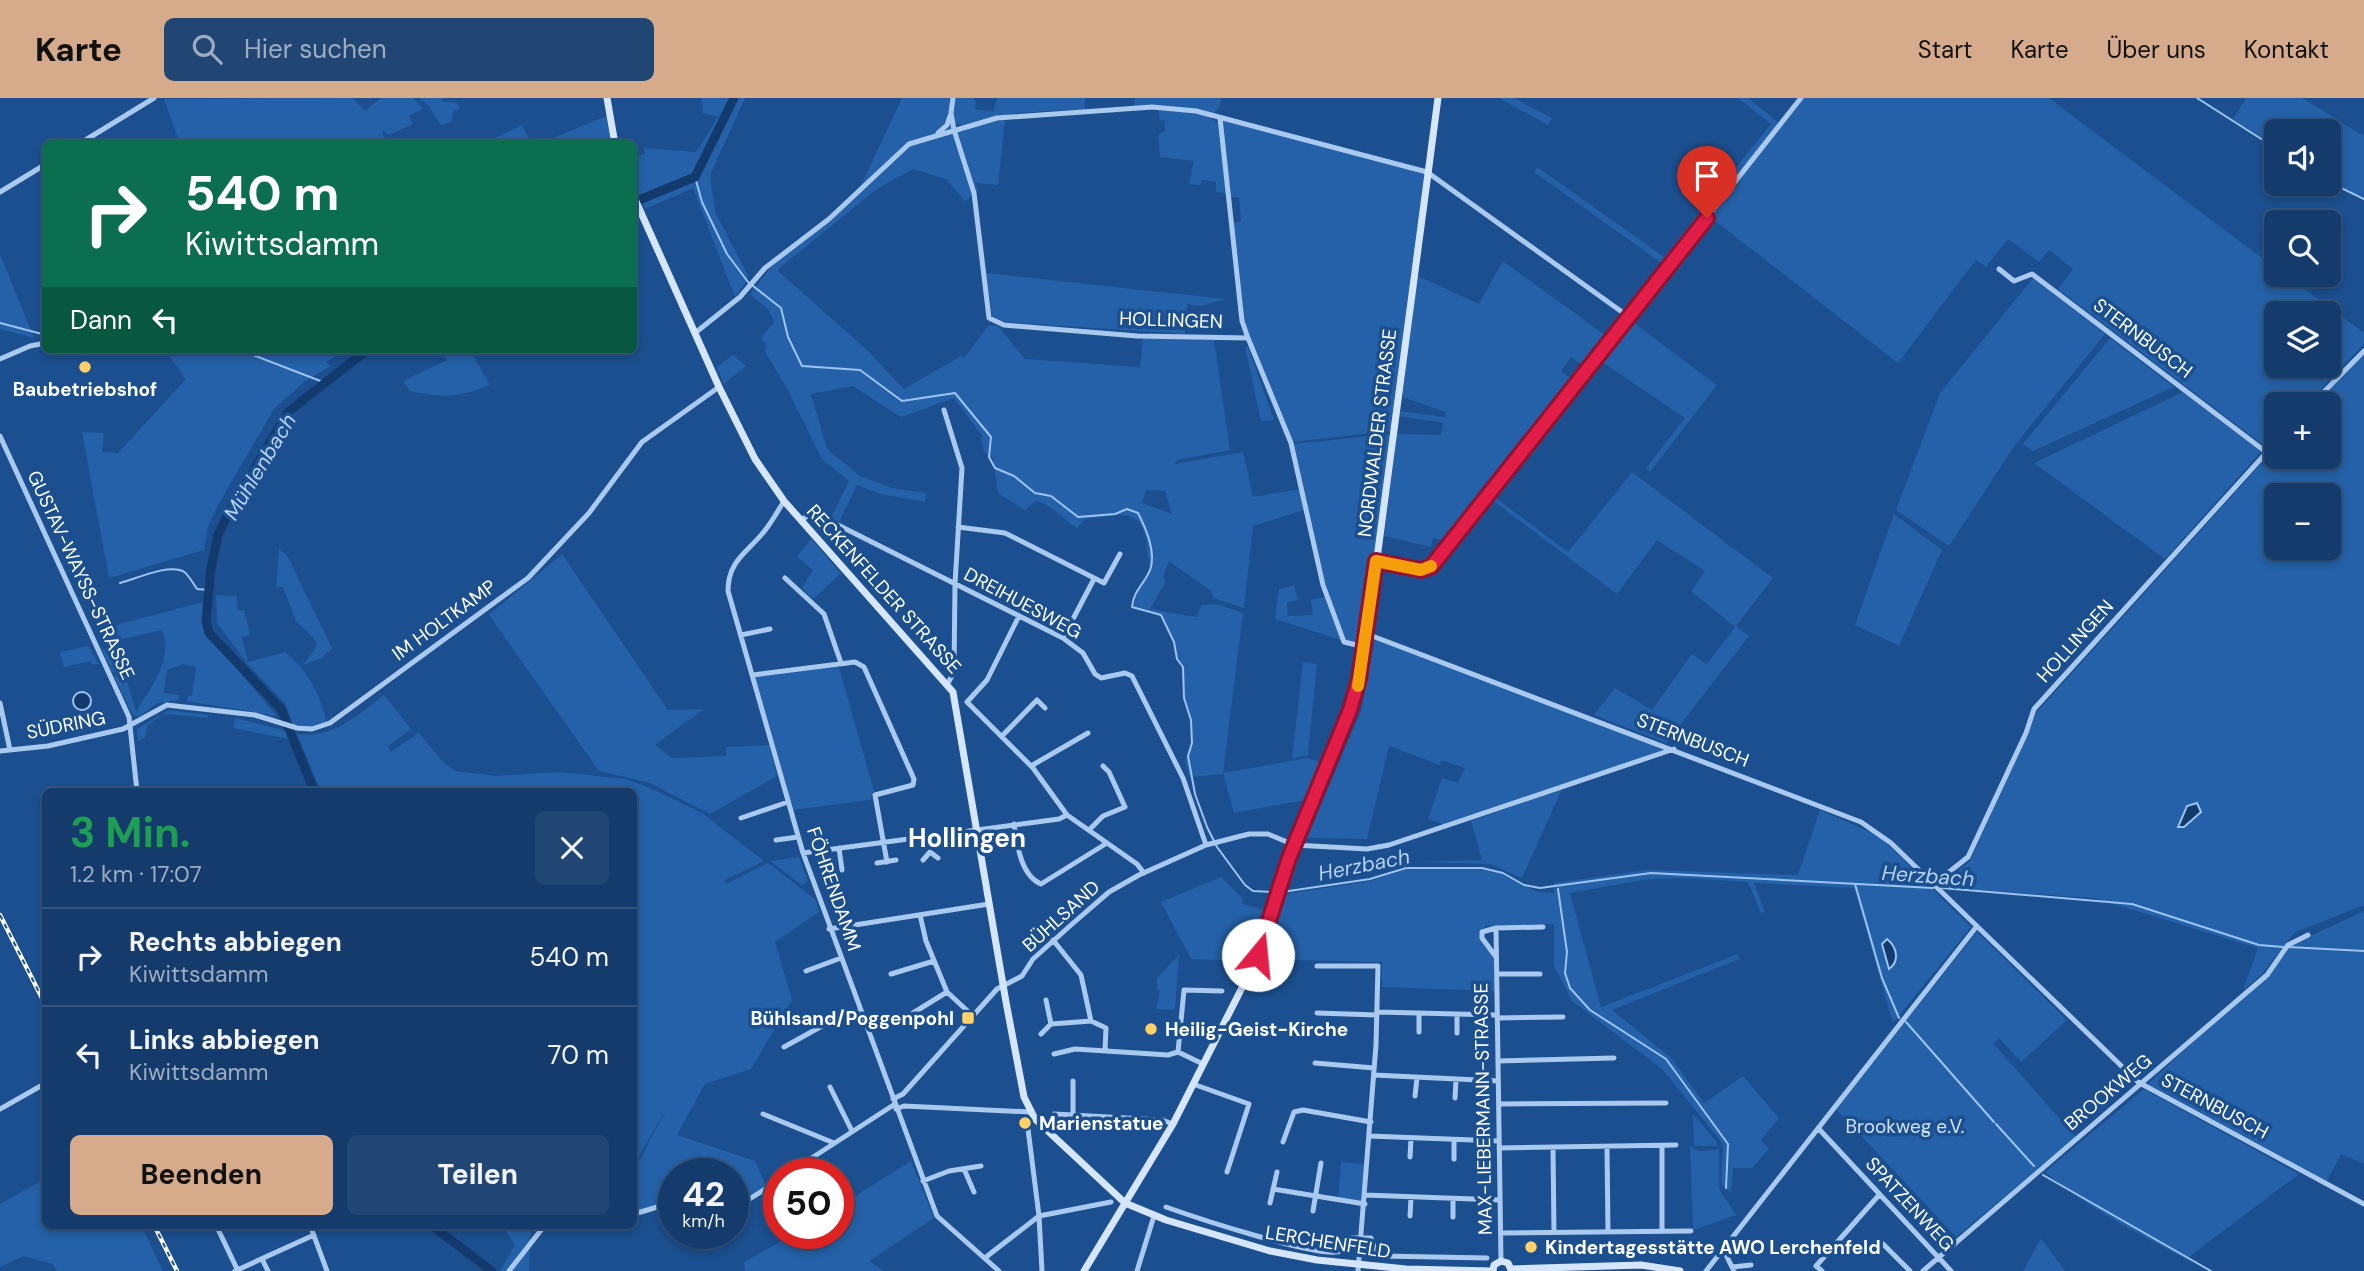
<!DOCTYPE html>
<html lang="de">
<head>
<meta charset="utf-8">
<style>
  body { margin:0; font-family:"DM Sans",sans-serif; background:#214673; color:#f1f3f6; height:100vh; display:flex; flex-direction:column; font-size:26px; white-space:nowrap }
  * { box-sizing:border-box; margin:0 }
  p { font-size:23px; color:#9dadc1 }
  .icon { flex:none; width:38px; height:38px; fill:none; stroke:currentColor; stroke-width:2; stroke-linecap:round; stroke-linejoin:round }
  .map { position:relative; flex:1; overflow:hidden }
  .side { position:absolute; left:42px; top:690px; width:595px; height:441px; display:flex; flex-direction:column; background:#143b6b; border-radius:10px; box-shadow:0 4px 10px #0003,0 0 0 2px #33557e }
  .side>* { flex:none }
  .hud { position:absolute; left:42px; top:42px; width:595px; height:214px; border-radius:10px; box-shadow:0 4px 10px #0003,0 0 0 2px #33557e; background:#0b6e4f; color:#fff; overflow:hidden }
  .tools { position:absolute; left:2264px; top:21px; display:grid; gap:14px }
  .tools a { display:grid; place-items:center; width:77px; height:77px; border-radius:10px; background:#143b6b; box-shadow:0 4px 10px #0003,0 0 0 2px #33557e; font-size:35px }
  .speed { position:absolute; left:658px; top:1060px; display:flex; gap:14px; font-size:35px; font-weight:700; text-align:center }
  .speed>* { display:grid; place-content:center; width:91px; height:91px; border-radius:50%; background:#143b6b; box-shadow:0 4px 10px #0003,0 0 0 2px #33557e; line-height:1 }
  .speed small { font-size:18px; font-weight:400 }
  .speed .limit { border:10px solid #d22; background:#fff; color:#111 }
  .pin { position:absolute; display:grid; place-items:center; width:60px; height:60px; color:#fff; margin:-72px -30px; border-radius:50% 50% 50% 0; rotate:-45deg; box-shadow:0 0 7px #0007 }
  .pin .icon { rotate:45deg }
  .me { position:absolute; width:77px; margin:-38px; rotate:17deg; stroke-linejoin:round; filter:drop-shadow(0 0 5px #0008) }
  .turn { display:flex; align-items:center; gap:24px; height:147px; padding:0 28px; font-size:32px }
  .turn .icon { width:91px; height:91px; stroke-width:2.5 }
  .turn b { display:block; font-size:49px; line-height:60px }
  .then { display:flex; align-items:center; height:66px; padding:0 28px; background:#0003; gap:14px; font-size:26px }
  .round { display:grid; place-items:center; flex:none; width:74px; height:74px; border-radius:10px; background:#214673 }
  .overview { display:flex; align-items:center; justify-content:space-between; height:119px; padding:0 28px }
  h1 { font-size:42px; font-weight:700; line-height:52px; color:#1e9e55 }
  .cta { display:flex; gap:14px; margin-top:auto; padding:14px 28px }
  .cta a { flex:1; height:80px; border-radius:10px; background:#d6ab8b; color:#111; font-size:28px; font-weight:700; line-height:80px; text-align:center }
  .cta a+a { background:#214673; color:#f1f3f6 }
  ul { padding:0; list-style:none }
  li { display:flex; align-items:center; gap:21px; height:98px; padding:0 28px; border-top:2px solid #33557e }
  li div { flex:1 }
  li b { display:block; font-size:26px }
  li em { font-style:normal }
  header { display:flex; align-items:center; gap:42px; box-sizing:border-box; height:98px; padding:0 35px; background:#d6ab8b; color:#111 }
  header strong { font-size:33px }
  nav { display:flex; gap:38px; margin-inline-start:auto; font-size:24px }
  .search { width:490px; height:63px; background:#214673; display:flex; align-items:center; gap:18px; box-sizing:border-box; padding:0 24px; border-radius:10px; color:#9dadc1; font-size:26px }
  .map>svg:first-child { display:block }
</style>
</head>
<body>
<header>
<strong>Karte</strong>
<div class="search"><svg class="icon" aria-label="search" viewBox="0 0 24 24"><circle cx="10" cy="10" r="6"/><path d="M15 15l6 6"/></svg>Hier suchen</div>
<nav><a>Start</a><a>Karte</a><a>Über uns</a><a>Kontakt</a></nav>
</header>
<div class="map">
<svg width="2364" height="1173" viewBox="0 0 2364 1173">
  <rect width="100%" height="100%" fill="#1b4f8f"/>
  <path fill="#2461a8" fill-rule="evenodd" d="M353 0 365 13 381 0H413L423 11 409 18 413 26 388 37 382 32 386 45 180 46 164 1Z
    M419 0H445L440 3 457 5 460 10 453 13 452 23 441 28 429 8Z
    M701 0H745L710 77 715 114 749 179 735 199 693 90 645 111 634 83V59L645 56 644 50 696 54 718 19 703 15Z
    M902 0H973L976 3 975 11 993 14 997 0H1085V11L1016 15 961 27 955 25 954 34 1005 21 998 87 976 85 978 93 965 103 946 81 913 71 877 91 777 172 866 251 904 291 961 258 964 260 989 227 998 228 1025 261 1140 269 1143 240 1214 242 1230 352 1177 362 1175 366 1243 354 1253 399 1300 391 1304 412 1253 428 1244 510 1213 500 1211 493 1169 463 1163 479 1166 483 1150 511 1196 519 1202 507 1217 506 1243 515 1223 675 1307 660 1326 666 1310 701 1234 715 1223 676 1189 679 1185 662 1193 646 1192 622 1184 600 1183 569 1177 561 1175 544 1162 517 1133 508 1134 499 1151 469C1147 462 1148 452 1146 443 1141 405 1112 420 1085 421L1077 430C1062 421 1054 408 1036 403L1025 412 998 395 993 360 984 354 981 339H983L954 300 901 319 853 288 811 296 827 351 860 378 892 390 926 395 925 404 880 396 857 387 839 424 831 420 849 383 822 361 788 292 764 252 767 249 761 240 774 224 769 212 750 196 772 168 857 96ZM1146 392 1165 393 1172 416 1142 405Z
    M1135 0H1221L1219 10 1209 19 1218 25 1226 95 1216 94V84L1202 82 1200 87 1189 86 1194 63 1160 59 1158 37 1165 33 1164 22 1160 23 1158 11 1134 13Z
    M1499 0H1514L1552 20 1548 27Z
    M1738 0H1748L1779 25 1664 167 1534 74 1537 69 1664 159 1771 26Z
    M1804 0H2049L2277 171V177H2285L2364 235V246L2307 306H2277V338L2266 349 2058 191 2073 171 2049 152 2039 164 2008 141 1986 169 1976 162 1898 265 1710 119ZM2277 215H2329V268H2277Z
    M2246 0H2302L2364 38V100L2329 84V33H2277V50L2233 21Z
    M606 18 612 45H541Z
    M1222 22 1426 74 1391 333 1292 344 1243 221 1233 125 1241 124 1239 99H1230Z
    M522 27 531 45H495L493 41Z
    M0 156 34 240 0 231Z
    M1503 163 1609 240 1586 269 1571 259 1561 273 1575 283 1447 443 1433 440 1431 449 1384 438 1397 336 1441 337 1443 325 1399 318 1400 313 1445 319 1446 314 1402 299 1416 177 1479 206Z
    M986 175 1225 201 1201 208 1187 206 1185 236 1005 224 992 218Z
    M2033 180 2105 236 2015 347 1949 448 1896 412 1940 295Z
    M1629 221 1717 287 1650 374 1646 370 1685 320 1598 261Z
    M2110 240 2174 289 2033 353 2023 346Z
    M1245 249H1248L1274 322 1261 323Z
    M165 252H346L326 264 331 268 305 283 274 311 218 407 208 428 204 452 109 480 82 334 104 335 102 354 118 355 186 281Z
    M441 252H470L490 287C457 300 444 300 410 293L403 283 447 262Z
    M2364 256V807L2294 835 2262 876 2243 892 2258 850 2094 800 1947 790 1943 786 1970 763 2037 614 2277 348V359H2329V306H2316ZM2277 397H2329V450H2277Z
    M733 257 746 268 724 286 717 269Z
    M2183 294 2261 354 2165 461 2034 365Z
    M1391 336 1362 546 1345 542 1324 486 1293 346Z
    M1632 374 1773 480 1736 528 1749 538 1666 645 1594 617 1615 590 1652 612 1692 556 1707 566 1735 529 1691 493 1705 473 1657 442 1617 496 1489 400 1492 397 1568 454Z
    M1894 416 1942 452 1899 548 1855 527Z
    M811 441 841 475 813 501 802 490 813 472 797 459Z
    M279 451 287 457 332 550 322 560 303 567 317 548 314 540 296 523 283 489 276 490Z
    M562 456 668 612 704 611 655 647 672 660 726 658V649L769 647 777 678 710 716 650 685 599 673 489 517Z
    M1294 487 1298 502 1287 504 1288 518 1313 517 1311 502 1325 499 1341 542 1275 521 1279 491Z
    M216 497 237 498V512H244L250 537 242 539 248 564 285 554C308 572 319 595 327 624L312 629 293 626 286 607 247 565 217 525Z
    M203 504V522L208 537 277 618 187 603 188 598H192L196 569 183 566 167 572 164 595 179 597V602L157 605 139 619 132 616 114 578 125 576 136 614C150 590 174 561 162 532L119 542 116 527Z
    M1375 541 1666 651 1445 727 1428 721 1442 680 1458 685 1465 670 1441 662 1440 667 1389 648 1367 741 1307 740 1361 613Z
    M119 546 123 570 112 574 102 551Z
    M89 548 98 566 92 567 91 563 64 569 60 554Z
    M1303 564 1317 566 1308 657 1292 661Z
    M839 569 874 693 870 702 793 712 755 579Z
    M384 597 411 631 388 648 391 654 419 635 442 663 456 673 496 678 559 674 625 681 648 689 702 715 764 763 725 782 726 786 768 765 816 802 819 814 775 844 792 902 751 971 705 986 677 1037 755 1063 766 1088 747 1100 733 1101V1076H674V1103L634 1115V1073L670 1004 634 1067V693H321L297 636C333 641 356 618 384 597Z
    M169 612 208 617V620L163 616 147 628 145 640 138 643 137 631Z
    M235 620 286 633 289 641 233 630Z
    M1562 691 1522 780 1490 766 1419 764 1482 762 1471 723Z
    M1820 712 1879 738 1971 829 1893 925 1854 790 1754 785 1765 814 1761 815 1748 784 1685 780 1649 781 1570 795 1601 909 1738 856 1739 861 1612 912 1671 960 1704 1005 1743 978 1779 1020 1761 1042 1769 1051 1752 1070H1733L1731 1095 1721 1086 1723 1049 1720 1042 1662 971 1572 903 1554 868V826L1486 828 1480 833 1494 861 1495 893 1382 889V864L1297 862 1269 846 1285 796 1370 783 1406 771H1483L1503 776 1537 794 1554 795V785L1646 772 1798 777Z
    M799 759 808 783 802 787 770 763Z
    M1221 779 1243 801 1242 806 1264 812 1247 863 1191 861 1161 804Z
    M2364 813V1066L2341 1056 2327 1083 2148 986 2251 891 2266 881 2293 846Z
    M1977 834 2067 922 2021 964 1999 940 1993 945 2076 1039 1956 1139 1836 1011Z
    M1179 857 1175 912 1156 911 1160 893 1157 892V880Z
    M2144 991 2299 1076 2186 1161C2137 1135 2088 1110 2045 1074Z
    M1693 1016 1716 1043 1718 1048H1694Z
    M1690 1048 1700 1053 1719 1051V1091L1736 1117 1693 1132Z
    M911 1063 934 1120 869 1163 884 1173H745L744 1164 794 1136H838V1109Z
    M1341 1064 1364 1066 1361 1104 1338 1101Z
    M45 1081 46 1127H141L163 1173H57L53 1166 23 1158 0 1169V1106Z
    M501 1127 531 1129 529 1173H500L515 1147Z
    M2041 1140 2065 1173H2023Z"/>
  <path fill="#123a6d" stroke="#9cc4f0" stroke-width="2" d="M73 603a9 9 0 1 1 18 0a9 9 0 1 1-18 0Z
    M2197 705 2201 714 2184 729H2178L2187 708Z
    M1887 841C1897 849 1900 863 1889 871L1882 846Z"/>
  <g fill="none" stroke-linecap="round" stroke-linejoin="round">
    <path stroke="#9cc4f0" stroke-width="2" d="M2197 0 2277 51
      M695 79 702 104 727 156 748 184 781 210 788 239 802 268 860 272 902 303 955 295 991 339 989 359 995 370 1014 378 1035 395 1051 398 1078 419 1115 416 1127 411 1138 415C1146 431 1155 451 1151 469 1147 484 1133 492 1132 509L1161 517 1174 544 1177 561 1183 569 1184 600 1191 622 1192 645 1188 658 1195 696 1207 729 1217 749 1245 787 1253 793 1273 794
      M2329 84 2364 101
      M0 225 46 237
      M240 252 323 284
      M120 485C136 481 167 466 183 473 188 476 193 485 197 491L209 492
      M1855 786 1882 880 1899 920
      M1942 790 2132 806 2259 847 2283 849
      M1558 791 1567 854 1565 875 1570 890 1590 912 1666 961 1728 1046 1726 1090
      M1282 794 1370 781 1406 770H1482L1503 775 1524 787 1540 790 1651 775 1933 790
      M2288 849 2364 853
      M1906 924 1994 1024
      M1996 1026 2034 1068
      M2043 1077 2211 1173"/>
    <path stroke="#123a6d" stroke-width="9" d="M634 104 695 79 734 0
      M314 693 281 611 209 535 206 523 211 470 218 437 229 414 288 314 367 252
      M431 1127 492 1173"/>
    <path stroke="#a9c9ee" stroke-width="5" d="M953 0 951 15 954 32 974 95 989 220 1004 227 1137 238 1248 240 1291 345 1323 487 1344 544 1365 549
      M1220 20 1242 223 1248 240
      M938 35 947 27 950 18
      M79 46 154 0
      M0 94 46 66
      M1999 171 2014 183 2032 176 2266 354
      M695 235 740 199 765 170 829 121 909 46 997 20 1152 9 1196 13 1427 74 1629 219
      M0 261 30 248 46 245
      M2312 306 2364 253
      M944 312 962 370 955 486 954 574 948 585
      M0 338 129 619 137 693
      M784 403C777 414 771 426 762 436 745 456 728 464 728 493L803 755 937 1118 999 1173
      M800 422 814 415 1063 540 1083 555 1095 576 1101 580 1125 575 1132 578 1183 680 1206 747
      M958 429 1005 435 1104 485 1120 456
      M1376 463 1421 472 1431 469 1801 0
      M785 480 824 516 841 565
      M1019 518 987 582 967 604 1033 670 1067 717 1137 766 1144 775
      M1367 536 1861 724 1891 745 2138 984 2364 1106
      M741 537 770 531
      M1063 540 1094 481
      M753 577 855 564 864 569 914 681 913 687 875 697 887 764
      M0 605 10 652
      M1002 638 1037 602 1045 610
      M0 653 48 648 123 631 167 607 255 617 297 630 312 631 330 625 528 480 589 415 642 344 719 289
      M1031 668 1088 635
      M741 720 788 704
      M1014 726C1017 745 1020 777 1041 786L1107 745
      M1089 732 1103 718 1125 709 1109 674 1103 668
      M776 742 798 739
      M839 750 842 772
      M803 755 1059 721 1067 717
      M923 762 930 754 938 760
      M877 765 896 762
      M1934 786 1968 759 2026 635 2034 611 2277 343
      M920 817 926 843 947 894 973 918
      M1496 830 1543 829
      M829 831 989 806
      M1053 842 1081 877 1091 923 1106 930 1105 953
      M1496 859 1482 840V834L1496 830 1501 1163
      M1317 868H1378L1376 947 1358 1173
      M806 873 841 860
      M891 876 934 863
      M1497 876H1540
      M1046 902 1051 926 1091 923
      M1377 914 1497 917
      M913 915 947 894
      M1317 915 1377 917
      M1497 920 1563 919
      M1419 934V915
      M1457 935V917
      M1041 936 1051 926
      M784 949 833 922 860 912
      M1178 954 1184 892 1222 893
      M1054 956 1075 951 1168 957 1178 954 1203 966
      M1498 963 1614 960
      M1315 965 1374 970
      M1374 977 1498 983
      M1193 986 1249 1006 1227 1074
      M830 989 852 1033
      M1415 998 1417 980
      M1455 1000 1456 982
      M893 1001 903 996 997 891 1022 878 1033 861 1071 827 1109 794 1139 777 1206 747 1249 736H1268L1294 747 1367 751 1389 747 1674 651
      M1499 1006 1666 1005
      M0 1011 46 985
      M896 1011 904 1008 1030 1014
      M763 1016 834 1045
      M1054 1016 1162 1022 1173 1026
      M1073 1016V983
      M1818 1030 1951 1173
      M1028 1031 1039 1118 1042 1173
      M1369 1038 1499 1043
      M1283 1044 1294 1014 1303 1012 1371 1024
      M1662 1048V1133
      M1607 1049 1608 1134
      M1499 1050 1676 1047
      M1553 1050 1554 1134
      M1410 1059 1411 1041
      M1454 1061V1043
      M964 1071 974 1094
      M787 1076 895 1006
      M923 1083 949 1073 981 1068
      M1273 1091 1365 1106
      M1365 1097 1500 1102
      M733 1103 748 1102 779 1082
      M1270 1105 1277 1074
      M1166 1109C1191 1118 1323 1162 1341 1153 1346 1151 1346 1145 1350 1140H1371L1376 1155 1382 1158 1487 1160
      M1313 1113 1321 1065
      M634 1116 674 1104
      M1410 1118 1411 1100
      M1453 1119V1102
      M216 1127 238 1173
      M310 1127 327 1173
      M1501 1135 1691 1133
      M1883 1146 1910 1173
      M1723 1151 1734 1173
      M986 1159 1039 1118 1111 1104
      M262 1161 268 1173
      M1732 1169 1751 1167
      M235 1173 314 1137
      M509 1173 545 1127
      M1137 1173 1154 1118
      M1706 1173 1977 828
      M1822 1173 1816 1168 1879 1097
      M1923 1173 2267 877 2288 847 2308 837"/>
    <path stroke="#d6e6fa" stroke-width="7" d="M607 0 615 46
      M634 99 719 289 755 361 784 403 953 594 1006 904 1024 999 1035 1021 1125 1105 1166 1122 1270 1153 1317 1162 1406 1171 1492 1173
      M1511 1171 1641 1167 1680 1173
      M1084 1173 1173 1026 1252 870 1289 760 1351 613 1367 536 1438 0
      M1493 1173 1494 1167 1501 1163 1508 1165 1511 1172"/>
    <g stroke="#fff" stroke-width="4.5">
      <path id="rail" d="M0 817 46 908
        M154 1127 177 1173"/>
    </g>
    <use href="#rail" stroke="#1b4f8f" stroke-width="2" stroke-dasharray="5" stroke-linecap="butt"/>
  </g>
  <g fill="none" stroke-linecap="round" stroke-linejoin="round">
    <g stroke="#92132f" stroke-width="18">
      <path id="route" d="M1258 857 1289 760 1350 612 1359 581 1376 463 1421 472 1431 469 1707 120"/>
    </g>
    <use href="#route" stroke="#e11d48" stroke-width="12"/>
    <path stroke="#f59e0b" stroke-width="12" d="M1358 588 1376 463 1421 472 1431 468"/>
  </g>
  <g fill="#ffd166" stroke="#1b4f8f" stroke-width="2.5">
    <circle cx="85" cy="269" r="7"/>
    <rect x="961" y="913" width="14" height="14" rx="3.5"/>
    <circle cx="1151" cy="931" r="7"/>
    <circle cx="1025" cy="1025" r="7"/>
    <circle cx="1531" cy="1149" r="7"/>
  </g>
  <g text-anchor="middle" dominant-baseline="central" stroke-width="7" stroke-linejoin="round" paint-order="stroke">
    <g font-size="19" fill="#fff" stroke="#1b4f8f">
      <text transform="translate(1171 222) rotate(2)">HOLLINGEN</text>
      <text transform="translate(2143 240) rotate(37)">STERNBUSCH</text>
      <text transform="translate(1377 335) rotate(-83)">NORDWALDER STRASSE</text>
      <text transform="translate(81 477) rotate(65)">GUSTAV-WAYSS-STRASSE</text>
      <text transform="translate(884 491) rotate(48)">RECKENFELDER STRASSE</text>
      <text transform="translate(1023 505) rotate(28)">DREIHUESWEG</text>
      <text transform="translate(444 522) rotate(-36)">IM HOLTKAMP</text>
      <text transform="translate(2075 543) rotate(-48)">HOLLINGEN</text>
      <text transform="translate(66 627) rotate(-11)">SÜDRING</text>
      <text transform="translate(1693 642) rotate(21)">STERNBUSCH</text>
      <text transform="translate(834 791) rotate(71)">FÖHRENDAMM</text>
      <text transform="translate(1061 818) rotate(-42)">BÜHLSAND</text>
      <text transform="translate(2108 994) rotate(-40)">BROOKWEG</text>
      <text transform="translate(2215 1008) rotate(28)">STERNBUSCH</text>
      <text transform="translate(1483 1011) rotate(-91)">MAX-LIEBERMANN-STRASSE</text>
      <text transform="translate(1910 1106) rotate(47)">SPATZENWEG</text>
      <text transform="translate(1328 1144) rotate(9)">LERCHENFELD</text>
    </g>
    <g font-size="19" font-weight="bold" fill="#fff" stroke="#1b4f8f" text-anchor="start">
      <text x="85" y="291" text-anchor="middle">Baubetriebshof</text>
      <text x="954" y="920" text-anchor="end">Bühlsand/Poggenpohl</text>
      <text x="1165" y="931">Heilig-Geist-Kirche</text>
      <text x="1039" y="1025">Marienstatue</text>
      <text x="1545" y="1149">Kindertagesstätte AWO Lerchenfeld</text>
    </g>
    <g font-size="19" fill="#cfe3fa" stroke="#1b4f8f">
      <text x="1905" y="1028">Brookweg e.V.</text>
    </g>
    <g font-size="21" font-style="italic" fill="#b5d3f5" stroke="#1b4f8f">
      <text transform="translate(260 369) rotate(-59)">Mühlenbach</text>
      <text transform="translate(1364 767) rotate(-11)">Herzbach</text>
      <text transform="translate(1928 778) rotate(4)">Herzbach</text>
    </g>
    <g font-size="26" font-weight="bold" fill="#fff" stroke="#1b4f8f">
      <text x="967" y="740">Hollingen</text>
    </g>
  </g>
</svg>
<div class="tools">
<a><svg class="icon" aria-label="sound" viewBox="0 0 24 24"><path d="M4 9h4l5-4v14l-5-4H4zM17 9q2 3 0 6"/></svg></a>
<a><svg class="icon" aria-label="search" viewBox="0 0 24 24"><circle cx="10" cy="10" r="6"/><path d="M15 15l6 6"/></svg></a>
<a><svg class="icon" aria-label="layers" viewBox="0 0 24 24"><path d="M12 4l9 5-9 5-9-5zM3 14l9 5 9-5"/></svg></a>
<a>+</a>
<a>−</a>
</div>
<div class="speed"><div>42<small>km/h</small></div><div class="limit">50</div></div>
<div class="pin" style="left:1707px;top:120px;background:#d93025"><svg class="icon" aria-label="arrive" viewBox="0 0 24 24"><path d="M6 21V4h12l-3 4 3 4H6"/></svg></div>
<svg class="me" style="left:1258px;top:857px" viewBox="-20 -20 40 40"><circle r="19" fill="#fff"/><path d="M0-13L10 11 0 6-10 11z" fill="#e11d48"/></svg>
<div class="hud">
<div class="turn"><svg class="icon" aria-label="right" viewBox="0 0 24 24"><path d="M7 20v-9h11M14 6l5 5-5 5"/></svg><div><b>540 m</b>Kiwittsdamm</div></div>
<div class="then">Dann<svg class="icon" aria-label="left" viewBox="0 0 24 24"><path d="M17 20v-9H6M10 6l-5 5 5 5"/></svg></div>
</div>
<section class="side">
<div class="overview"><div><h1>3 Min.</h1><p>1.2 km · 17:07</p></div><a class="round"><svg class="icon" aria-label="close" viewBox="0 0 24 24"><path d="M6 6l12 12M18 6L6 18"/></svg></a></div>
<ul>
<li><svg class="icon" aria-label="right" viewBox="0 0 24 24"><path d="M7 20v-9h11M14 6l5 5-5 5"/></svg><div><b>Rechts abbiegen</b><p>Kiwittsdamm</p></div><em>540 m</em></li>
<li><svg class="icon" aria-label="left" viewBox="0 0 24 24"><path d="M17 20v-9H6M10 6l-5 5 5 5"/></svg><div><b>Links abbiegen</b><p>Kiwittsdamm</p></div><em>70 m</em></li>
</ul>
<div class="cta"><a>Beenden</a><a>Teilen</a></div>
</section>
</div>
</body>
</html>
